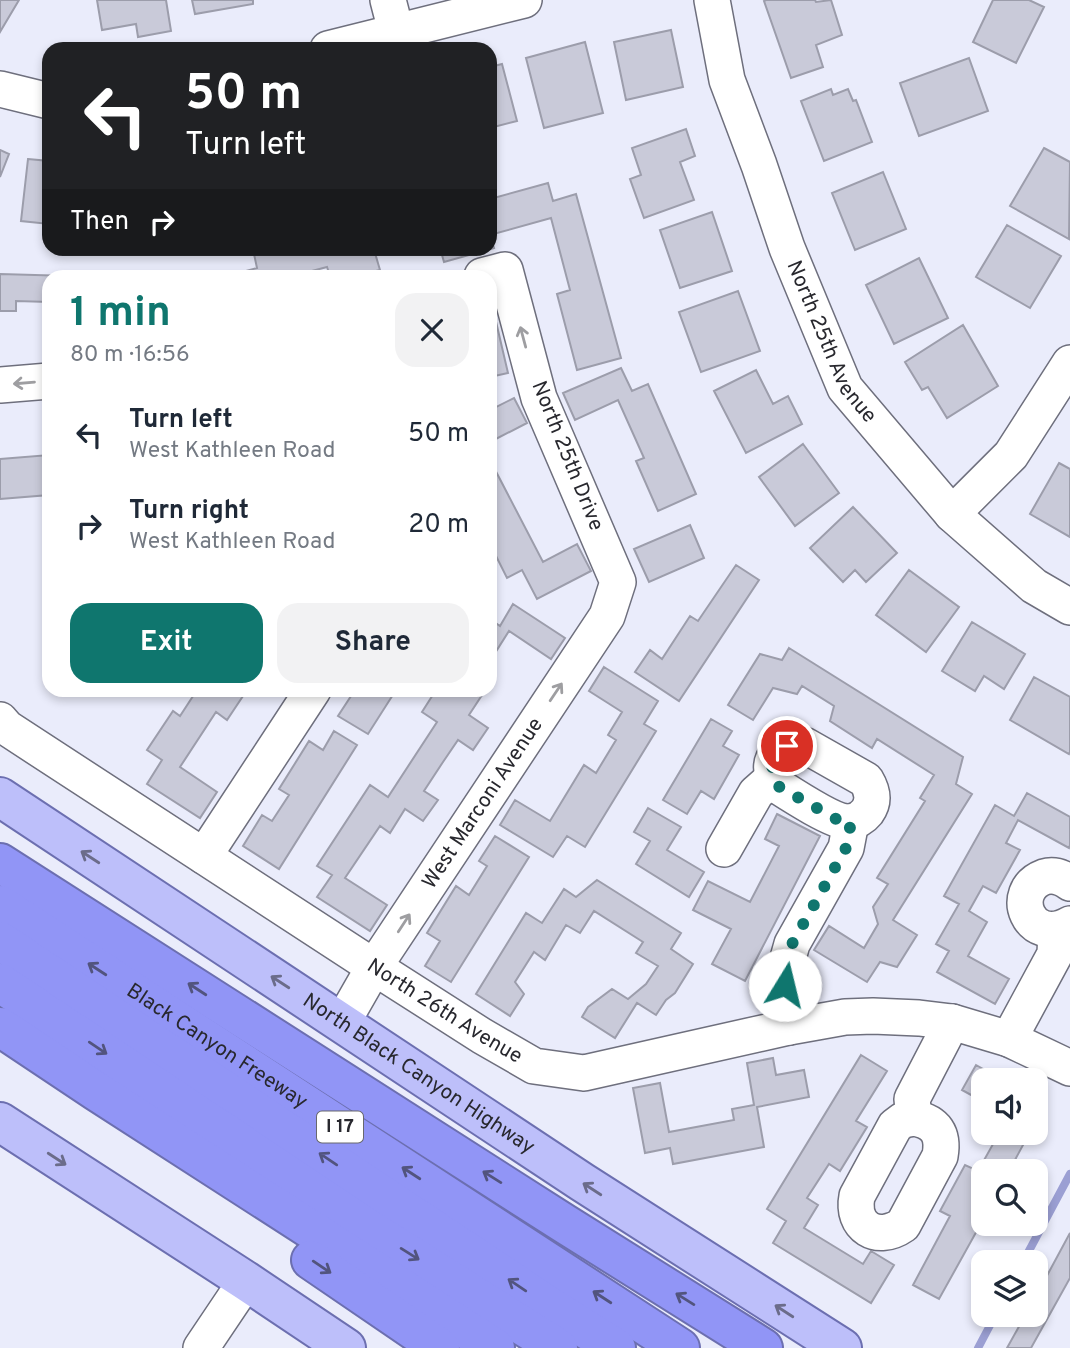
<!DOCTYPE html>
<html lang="en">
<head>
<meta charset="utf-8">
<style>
  body { margin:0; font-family:Overpass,sans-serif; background:#f2f2f3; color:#1f2937; height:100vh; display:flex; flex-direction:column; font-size:26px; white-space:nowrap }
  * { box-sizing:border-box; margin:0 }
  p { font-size:23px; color:#747a83 }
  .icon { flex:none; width:38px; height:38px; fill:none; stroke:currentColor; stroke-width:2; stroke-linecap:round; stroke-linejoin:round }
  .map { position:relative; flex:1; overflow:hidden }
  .details { position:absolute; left:42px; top:270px; width:455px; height:427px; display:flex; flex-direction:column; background:#fff; border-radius:21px; box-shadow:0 4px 10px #0003 }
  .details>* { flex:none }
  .guide { position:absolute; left:42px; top:42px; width:455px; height:214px; border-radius:21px; box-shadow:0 4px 10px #0003; background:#202124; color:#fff; overflow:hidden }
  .tools { position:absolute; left:971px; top:1068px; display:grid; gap:14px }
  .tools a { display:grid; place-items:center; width:77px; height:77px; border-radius:14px; background:#fff; box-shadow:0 4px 10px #0003; font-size:35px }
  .pin { position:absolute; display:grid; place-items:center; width:60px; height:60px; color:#fff; margin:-30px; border:4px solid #fff; border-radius:50%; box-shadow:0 2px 7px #0007 }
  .me { position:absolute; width:77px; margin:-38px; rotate:9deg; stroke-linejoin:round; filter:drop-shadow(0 0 5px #0008) }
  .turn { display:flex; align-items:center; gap:24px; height:147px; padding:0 28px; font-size:32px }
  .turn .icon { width:91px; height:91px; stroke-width:2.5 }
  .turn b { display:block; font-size:49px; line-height:60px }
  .then { display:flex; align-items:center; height:66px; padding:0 28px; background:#0003; gap:14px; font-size:26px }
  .round { display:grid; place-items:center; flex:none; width:74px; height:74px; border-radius:21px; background:#f2f2f3 }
  .overview { display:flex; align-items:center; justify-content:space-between; height:119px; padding:0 28px }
  h1 { font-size:42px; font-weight:700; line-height:52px; color:#0f766e }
  .primary-button { display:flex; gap:14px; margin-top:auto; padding:14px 28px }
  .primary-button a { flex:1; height:80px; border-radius:21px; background:#0f766e; color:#fff; font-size:28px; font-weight:700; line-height:80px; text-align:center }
  .primary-button a+a { background:#f2f2f3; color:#1f2937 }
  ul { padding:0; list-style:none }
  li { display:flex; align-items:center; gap:21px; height:91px; padding:0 28px }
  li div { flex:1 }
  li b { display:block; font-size:26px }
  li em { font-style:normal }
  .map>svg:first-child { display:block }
</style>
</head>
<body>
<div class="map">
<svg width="1070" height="1348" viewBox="0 0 1070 1348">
  <rect width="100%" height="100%" fill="#eaecfb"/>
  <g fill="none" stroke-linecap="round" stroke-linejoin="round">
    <path stroke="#9b9fd3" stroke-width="8" d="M1023 1262 1070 1174
      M978 1348 996 1314"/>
  </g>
  <path fill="#c9cad9" stroke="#9c9dab" stroke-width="2" d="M0 0H19L0 32Z
    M97 0H166L171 31 138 37 136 24 102 30Z
    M192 0H253V4L195 14Z
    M766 0H815L816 2 831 0 842 35 816 45 823 67 791 78 764 1Z
    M993 0H1029L1044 7 1016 63 973 42Z
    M671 30 683 87 626 100 614 42Z
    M585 42 603 113 544 128 526 58Z
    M969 58 988 111 919 136 900 83Z
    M502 64 517 121 490 128V67Z
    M831 89 833 95 848 89 853 101 856 100 872 142 824 161 801 101Z
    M686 129 695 156 680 162 694 200 644 218 630 179 641 175 632 148Z
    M1044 148 1070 162 1069 239 1010 206Z
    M0 150 9 154 0 177Z
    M28 159 49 161V224L21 221Z
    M883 172 906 229 855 250 832 193Z
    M548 183 553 201 576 194 621 358 577 370 557 294 570 290 551 218 490 235V199Z
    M712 212 732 271 680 288 660 230Z
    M1007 225 1061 256 1030 308 976 277Z
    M490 235 494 248 444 262 440 248H490Z
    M274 248H391L375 253 380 270 355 276H330L327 267 293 276H232L231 275 257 268 254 254Z
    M415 248H435L416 254Z
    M919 258 948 318 894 344 866 285Z
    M0 274 70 276H49V302L16 301V311H0Z
    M738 291 760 351 701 372 679 312Z
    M490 296 508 373 490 377Z
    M963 325 998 386 947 418 928 387 922 390 905 362Z
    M621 368 632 391 648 384 696 494 658 511 636 461 644 458 618 400 575 420 563 393Z
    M756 370 773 404 788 396 802 424 746 453 714 391Z
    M514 398 527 423 490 442V410Z
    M803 444 839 493 795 526 759 477Z
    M49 455V495L0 499V459Z
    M490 460 543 562 577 544 591 571 537 599 522 570 507 578 490 544Z
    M1059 463 1070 469V537L1030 514Z
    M853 507 897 553 866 582 855 570 843 582 810 548Z
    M690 525 704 558 649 582 634 549Z
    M736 565 759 580 679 701 635 672 650 650 662 659 690 616 698 621Z
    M909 570 959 607 926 652 876 615Z
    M513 604 565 638 551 659 509 631 490 661V619L500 626Z
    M972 622 1025 654 1004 689 984 676 975 691 942 671Z
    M789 648 963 757 956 784 972 794 893 920 917 935 897 967 880 962 867 982 814 950 829 926 864 948 878 924 873 907 888 884 877 878 925 801 920 798 934 775 877 739 872 748 830 721 834 706 802 686 797 694 773 688 753 720 728 705 760 654 782 660Z
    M604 667 658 701 644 724 656 731 585 847 567 836 553 857 500 825 515 800 550 821 584 765 596 773 616 740 608 735 622 712 589 691Z
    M1034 677 1070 697V752L1069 754 1010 720Z
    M197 690H247L227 720 216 712 180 767 217 792 200 818 147 784 162 760 147 750 173 711 180 716Z
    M355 690H396L368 734 338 716Z
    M436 690H473L482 695 469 715 488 728 473 750 458 740 443 762 424 791 438 800 423 821 405 809 390 833 380 826 345 878 387 905 370 931 317 897 332 875 317 866 370 785 388 797 437 722 422 712Z
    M711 719 732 731 723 746 739 755 714 799 701 791 687 814 663 800Z
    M334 731 357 745 279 869 243 846 262 815 272 821 289 795 279 789 309 741 323 750Z
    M1027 793 1070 817V845L1069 848 1018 820 1006 843 1020 850 996 893 983 886 969 911 987 922 968 956 1009 979 995 1004 937 972 949 951 936 944 959 904 944 896 995 805 1014 816Z
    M648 808 681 827 667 850 704 872 689 897 636 864 650 841 634 832Z
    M777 814 820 836 745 981 712 964 731 929 693 910 708 881 750 902 779 846 765 839Z
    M495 836 529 857 451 982 425 966 440 941 427 933 456 886 469 895 487 866 479 861Z
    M597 880 681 933 671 949 693 964 675 993 666 1000 656 1015 637 1003 615 1038 582 1017 588 1007 612 989 628 999 646 984 658 966 636 953 643 942 594 911 580 933 566 925 545 960 534 952 515 982 524 994 510 1016 476 994 526 913 542 923 564 889 576 897Z
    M861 1055 887 1071 856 1121 867 1127 840 1171 829 1164 807 1198 818 1205 804 1228 863 1264 871 1251 894 1265 871 1303 773 1243 786 1221 767 1209Z
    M773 1058 776 1075 804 1070 809 1097 757 1107 764 1147 673 1164 670 1148 645 1153 633 1088 660 1083 669 1132 734 1120 732 1109 754 1105 747 1063Z
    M976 1065 1003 1080H984V1102L962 1090Z
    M988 1132H1030L1009 1171H984V1218L939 1299 913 1285 950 1216 940 1211 965 1165 978 1171 997 1137Z
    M1070 1233V1278L1031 1348H1007L1026 1314H1036V1296Z"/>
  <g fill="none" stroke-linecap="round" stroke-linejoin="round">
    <g stroke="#6e6f7d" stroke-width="38">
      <g id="minor">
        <path d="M388 0 396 31"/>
        <path id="s1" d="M712 0 727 80 759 165 787 248 845 388 952 514 1034 586 1070 607"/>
        <path d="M328 49 524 0"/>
        <path d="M0 89 49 101"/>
        <path d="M0 385 49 381"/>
        <path d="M952 514 1011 455 1070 363"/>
        <path id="s2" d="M0 720 7 728 374 967 482 1036 534 1066 584 1073 789 1027 845 1017 873 1016 919 1018 952 1022 1009 1039 1070 1068"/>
        <path d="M796 744 806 746 866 780C872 790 875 801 867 812 863 817 856 822 848 822 834 822 792 795 778 786 765 765 773 749 796 744Z"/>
        <path d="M724 849 756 793 773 778"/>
        <path d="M204 856 313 690"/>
        <path d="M1070 883C1062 877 1054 874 1044 877 1007 891 1029 947 1070 924"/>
        <path id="s3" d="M342 1023 374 967 607 616 618 582 539 398 505 270 482 276"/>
        <path d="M789 1027 784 1001 785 969 792 944 846 848 851 822"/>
        <path d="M1009 1039 1055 954 1056 930"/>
        <path d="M914 1118C936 1122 944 1134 940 1156L903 1225C877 1243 851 1227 857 1196L895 1126 903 1120Z"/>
        <path d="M914 1118 912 1099 952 1022"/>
        <path d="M201 1348 246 1281"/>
      </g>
    </g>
    <g stroke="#6c6fb0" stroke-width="42">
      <g id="major">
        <path id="s4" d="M0 797 582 1182 842 1348"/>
        <path d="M0 1122 246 1281 346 1348"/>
      </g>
    </g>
    <g stroke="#6c6fb0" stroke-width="42">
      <g id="highway">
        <path d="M0 863 565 1224 763 1348"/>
        <path id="s5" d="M0 905 680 1348"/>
        <path d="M0 941 551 1307 616 1348"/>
        <path d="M0 983 371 1230 558 1348"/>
        <path d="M0 1027 96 1091 495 1348"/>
        <path d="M311 1260 440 1348"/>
      </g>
    </g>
    <use href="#minor" stroke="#fff" stroke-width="35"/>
    <use href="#major" stroke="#bdbffa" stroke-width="38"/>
    <use href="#highway" stroke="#9195f6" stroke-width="38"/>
  </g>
  <defs><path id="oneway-shaft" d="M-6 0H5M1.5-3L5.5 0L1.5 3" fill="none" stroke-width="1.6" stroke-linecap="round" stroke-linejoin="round" transform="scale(1.75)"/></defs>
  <g stroke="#9e9ea1">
    <use href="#oneway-shaft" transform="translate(523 337) rotate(-105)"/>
    <use href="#oneway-shaft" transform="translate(24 383) rotate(175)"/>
    <use href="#oneway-shaft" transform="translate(556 692) rotate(-56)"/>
    <use href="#oneway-shaft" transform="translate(404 923) rotate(-57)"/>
  </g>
  <g stroke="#6b6c8a">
    <use href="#oneway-shaft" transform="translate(90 857) rotate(-147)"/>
    <use href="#oneway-shaft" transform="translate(280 982) rotate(-147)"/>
    <use href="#oneway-shaft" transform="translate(57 1159) rotate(33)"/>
    <use href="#oneway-shaft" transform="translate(592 1189) rotate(-147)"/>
    <use href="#oneway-shaft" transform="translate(784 1311) rotate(-147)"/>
  </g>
  <g stroke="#52547e">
    <use href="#oneway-shaft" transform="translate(97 969) rotate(-147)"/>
    <use href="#oneway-shaft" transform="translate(197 989) rotate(-147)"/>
    <use href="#oneway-shaft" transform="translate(98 1048) rotate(34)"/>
    <use href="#oneway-shaft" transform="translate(328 1159) rotate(-146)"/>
    <use href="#oneway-shaft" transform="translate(411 1173) rotate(-147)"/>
    <use href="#oneway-shaft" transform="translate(492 1177) rotate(-148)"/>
    <use href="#oneway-shaft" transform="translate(410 1254) rotate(32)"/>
    <use href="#oneway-shaft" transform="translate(322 1267) rotate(34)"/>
    <use href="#oneway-shaft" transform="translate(517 1285) rotate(-146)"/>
    <use href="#oneway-shaft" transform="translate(602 1297) rotate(-147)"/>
    <use href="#oneway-shaft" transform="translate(685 1299) rotate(-148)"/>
  </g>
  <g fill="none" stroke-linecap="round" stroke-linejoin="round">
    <path stroke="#0f766e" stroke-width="12" stroke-dasharray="0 21.6" d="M785 985V969L792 944 846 848 851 822 838 820 778 786C768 770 771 756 787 746"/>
  </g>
  <g text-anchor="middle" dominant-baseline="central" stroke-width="5" stroke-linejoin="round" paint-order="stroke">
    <rect fill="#fff" stroke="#68686d" stroke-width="2" x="317" y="1111.5" width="46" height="31" rx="5"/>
    <g font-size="19" font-weight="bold" fill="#28282e">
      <text x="340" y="1127">I 17</text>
    </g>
    <g font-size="21" fill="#28282e" stroke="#fff">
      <text stroke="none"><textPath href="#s1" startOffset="364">North 25th Avenue</textPath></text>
      <text transform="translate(567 456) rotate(68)">North 25th Drive</text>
      <text stroke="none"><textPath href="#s3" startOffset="261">West Marconi Avenue</textPath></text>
      <text stroke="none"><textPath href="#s2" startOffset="532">North 26th Avenue</textPath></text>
      <text stroke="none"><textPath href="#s5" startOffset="259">Black Canyon Freeway</textPath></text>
      <text stroke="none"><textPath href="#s4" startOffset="502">North Black Canyon Highway</textPath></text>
    </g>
  </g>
</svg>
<div class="tools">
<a><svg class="icon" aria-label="sound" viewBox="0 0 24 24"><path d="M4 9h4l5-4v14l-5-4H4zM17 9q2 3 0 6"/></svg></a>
<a><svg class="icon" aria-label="search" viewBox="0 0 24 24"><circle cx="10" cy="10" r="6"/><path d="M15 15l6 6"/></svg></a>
<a><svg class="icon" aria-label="layers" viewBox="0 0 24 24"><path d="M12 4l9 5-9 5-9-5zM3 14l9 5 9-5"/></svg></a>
</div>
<div class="pin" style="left:787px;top:746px;background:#d93025"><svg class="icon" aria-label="arrive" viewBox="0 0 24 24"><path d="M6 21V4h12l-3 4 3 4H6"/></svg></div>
<svg class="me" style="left:785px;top:985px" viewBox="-20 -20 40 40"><circle r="19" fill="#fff"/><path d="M0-13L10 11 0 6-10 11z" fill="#0f766e"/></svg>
<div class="guide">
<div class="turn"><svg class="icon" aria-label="left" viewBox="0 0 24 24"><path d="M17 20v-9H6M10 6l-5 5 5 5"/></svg><div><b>50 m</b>Turn left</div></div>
<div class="then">Then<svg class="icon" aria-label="right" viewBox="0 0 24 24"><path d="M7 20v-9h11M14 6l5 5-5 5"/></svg></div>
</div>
<section class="details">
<div class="overview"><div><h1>1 min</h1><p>80 m · 16:56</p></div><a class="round"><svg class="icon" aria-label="close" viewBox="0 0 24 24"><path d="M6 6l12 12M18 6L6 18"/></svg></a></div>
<ul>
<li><svg class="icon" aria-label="left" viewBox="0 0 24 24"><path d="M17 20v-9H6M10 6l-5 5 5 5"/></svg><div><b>Turn left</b><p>West Kathleen Road</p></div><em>50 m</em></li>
<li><svg class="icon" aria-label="right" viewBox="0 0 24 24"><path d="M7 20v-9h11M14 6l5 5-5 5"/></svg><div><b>Turn right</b><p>West Kathleen Road</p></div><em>20 m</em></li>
</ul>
<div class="primary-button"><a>Exit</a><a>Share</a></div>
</section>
</div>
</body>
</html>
